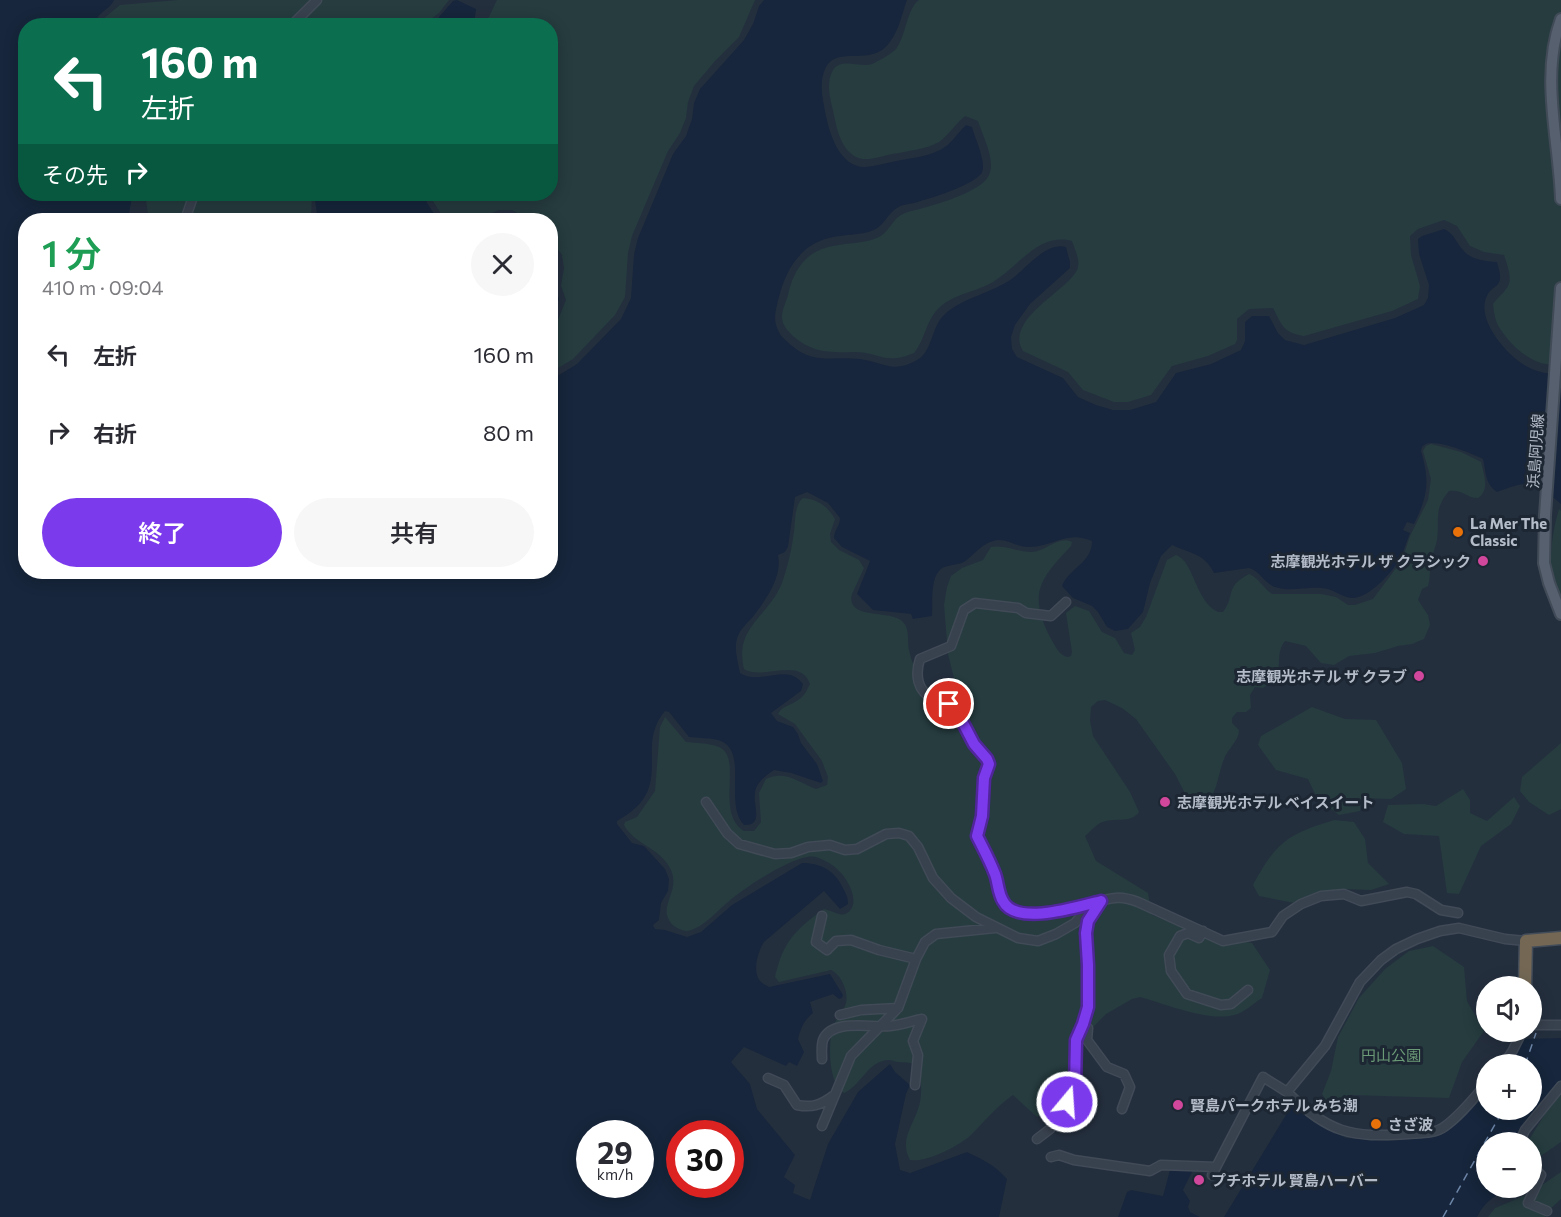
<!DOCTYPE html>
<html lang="ja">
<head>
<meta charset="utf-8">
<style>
  body { margin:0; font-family:Commissioner,"Noto Sans JP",sans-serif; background:#f7f7f7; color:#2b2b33; height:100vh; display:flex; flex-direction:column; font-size:22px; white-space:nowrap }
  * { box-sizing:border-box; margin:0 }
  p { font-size:20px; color:#7c7c81 }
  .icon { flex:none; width:33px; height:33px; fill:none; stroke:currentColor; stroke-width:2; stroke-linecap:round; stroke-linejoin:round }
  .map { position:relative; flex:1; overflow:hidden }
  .details { position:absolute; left:18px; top:213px; width:540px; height:366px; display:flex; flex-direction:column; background:#fff; border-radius:24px; box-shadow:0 3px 15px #0003 }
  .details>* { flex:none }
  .guide { position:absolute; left:18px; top:18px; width:540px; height:183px; border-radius:24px; box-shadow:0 3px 15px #0003; background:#0b6e4f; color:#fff; overflow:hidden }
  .tools { position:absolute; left:1476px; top:976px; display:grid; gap:12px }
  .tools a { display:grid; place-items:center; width:66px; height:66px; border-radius:50%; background:#fff; box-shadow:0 3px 15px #0003; font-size:30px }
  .speed { position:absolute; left:576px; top:1120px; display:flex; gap:12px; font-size:30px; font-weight:700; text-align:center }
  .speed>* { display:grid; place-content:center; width:78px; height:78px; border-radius:50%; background:#fff; box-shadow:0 3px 15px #0003; line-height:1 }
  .speed small { font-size:15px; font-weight:400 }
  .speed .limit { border:9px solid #d22; background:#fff; color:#111 }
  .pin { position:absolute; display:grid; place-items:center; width:51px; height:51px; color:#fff; margin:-26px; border:3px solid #fff; border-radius:50%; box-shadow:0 2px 6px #0007 }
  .me { position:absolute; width:66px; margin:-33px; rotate:18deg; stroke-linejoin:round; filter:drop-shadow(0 0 4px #0008) }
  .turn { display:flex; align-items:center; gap:21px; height:126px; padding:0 24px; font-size:27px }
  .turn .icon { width:78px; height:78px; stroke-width:2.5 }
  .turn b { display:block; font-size:42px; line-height:51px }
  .then { display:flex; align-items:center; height:57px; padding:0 24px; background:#0003; gap:12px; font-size:22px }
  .round { display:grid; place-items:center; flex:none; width:63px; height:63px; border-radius:32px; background:#f7f7f7 }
  .headline { display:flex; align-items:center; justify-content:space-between; height:102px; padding:0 24px }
  h1 { font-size:36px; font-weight:600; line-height:45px; color:#1e9e55 }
  .button { display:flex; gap:12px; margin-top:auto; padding:12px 24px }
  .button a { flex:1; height:69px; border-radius:36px; background:#7c3aed; color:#fff; font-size:24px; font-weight:600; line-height:69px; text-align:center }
  .button a+a { background:#f7f7f7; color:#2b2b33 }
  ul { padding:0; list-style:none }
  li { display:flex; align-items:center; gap:18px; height:78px; padding:0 24px }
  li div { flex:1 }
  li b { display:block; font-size:22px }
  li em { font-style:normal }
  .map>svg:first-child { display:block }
</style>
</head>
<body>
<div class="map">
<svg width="1561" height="1217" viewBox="0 0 1561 1217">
  <rect width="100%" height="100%" fill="#242f3e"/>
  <path fill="#263c3f" d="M178 0H449L439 13 423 25 104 26 103 19 120 5Z
    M497 0H755L739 37 715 61 694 86 688 102 686 118 680 133 668 151 632 236 628 253 625 297 615 315 573 359 558 368 551 366V337L566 300 561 286 564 268 562 255 551 240 550 220H529L512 210H499L476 220H445L433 201 432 194H550V26L485 25Z
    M919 0H1561V364C1536 369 1512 348 1499 327 1495 321 1494 312 1493 304 1497 298 1502 295 1506 289 1514 280 1507 265 1504 255L1484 252 1470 246 1457 226 1444 220 1418 229 1410 236 1411 255 1420 286 1418 299 1392 311 1304 336C1282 332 1283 326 1273 308L1249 309 1237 319V340L1235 344 1208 356 1172 366 1151 395 1128 402H1114L1083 390 1068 372 1023 351C1004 321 1064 292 1076 272 1082 263 1075 250 1072 241 1039 232 1019 266 993 282 976 292 953 294 939 308 926 320 925 340 914 353 883 366 880 351 852 352 829 353 811 352 793 336 788 331 782 325 782 317 782 310 786 302 788 295 791 281 796 269 806 259 827 239 855 248 879 237 888 233 893 219 901 215 908 211 917 210 923 208 939 204 980 191 988 177 997 162 983 137 978 121L965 116C955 124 949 135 939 142 927 149 912 150 899 153 888 154 873 160 863 159 843 156 837 131 834 115 831 101 825 84 833 70 841 57 861 68 872 64 879 61 891 54 896 49 906 36 907 8 919 0Z
    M145 194H312L311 220H149Z
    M1431 444 1461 452 1481 462C1484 475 1490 490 1478 498 1466 498 1463 489 1449 491 1433 510 1440 519 1437 540 1436 546 1433 552 1432 558 1429 567 1431 577 1428 586L1422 589 1418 600 1428 615 1430 625 1424 639 1412 644 1398 646 1375 653 1349 656 1334 665 1321 663 1306 646 1285 641C1272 657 1289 673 1263 688L1255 687 1250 695 1251 708 1246 712H1237L1232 718V723L1239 730C1239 741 1228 748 1224 759 1217 776 1218 798 1199 808L1191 805 1175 774 1136 719 1122 708 1105 700 1098 701 1091 707 1090 721 1093 736 1130 792 1139 812C1131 823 1118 818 1106 821 1098 822 1091 831 1085 836L1096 861 1148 893 1152 915 1192 931 1252 943 1270 970 1262 998C1254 1003 1244 1013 1234 1015 1208 1022 1166 1004 1140 997L1132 999 1106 1014 1074 1046 1067 1079 1048 1112 1037 1117 1013 1095C996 1107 985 1121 971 1135 959 1146 926 1163 910 1160 898 1138 916 1123 920 1102 922 1091 921 1079 920 1069 912 1061 908 1063 899 1062 895 1062 892 1060 889 1060 868 1060 861 1086 844 1093 828 1083 828 1044 833 1027 836 1019 842 1013 845 1006 850 994 842 975 831 970L779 982 775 977C783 942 795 930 824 909 830 910 840 916 845 914 863 906 848 879 839 871 834 865 823 859 816 857 797 852 743 889 728 902 717 911 702 929 687 931 682 931 674 927 671 923 657 906 682 891 670 868 660 848 634 844 624 825L625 822 637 817 655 791 660 727 665 717 686 742C696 743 710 743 719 747 744 758 714 812 744 831H754L761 822 759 793 766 779C785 770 798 782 816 789L827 785 828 777 822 761 795 724 778 714C783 705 790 706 798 700 804 697 807 690 810 684 800 656 763 681 744 669 734 626 768 618 782 583 787 569 791 552 793 538 796 526 793 506 803 498 818 499 828 507 835 519L830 534 831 542 839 550 859 560 864 568 852 594C845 621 891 609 903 622 910 629 907 641 909 650 913 669 925 691 944 698L951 694 954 687V678L948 654 944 605 947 587 951 576 962 568 983 560 991 547C1006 544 1018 553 1033 552 1046 551 1059 535 1072 542L1071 546C1040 579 1028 593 1050 637 1055 645 1058 655 1068 657L1071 656 1072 652 1066 613 1075 606 1089 611 1102 632 1115 638 1124 653 1132 655 1135 650 1131 633 1140 627 1146 617 1167 560 1176 555C1195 562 1194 600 1218 612H1223C1236 595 1224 587 1249 574 1259 578 1263 588 1272 594H1321L1336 597 1348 605H1355L1373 599 1402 560 1410 536 1428 500 1431 479 1423 451 1426 446Z
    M1559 509 1561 511V607C1546 577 1550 540 1559 509Z
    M1312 707 1345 719 1376 720 1402 763 1406 789 1391 799 1361 798 1360 811 1339 815 1317 798 1308 779 1276 770 1258 745 1261 736Z
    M1561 743V809L1549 815 1529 802 1520 791 1522 777Z
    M1463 789 1470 800V813L1487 821 1514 797 1520 806 1511 824 1481 846 1459 894 1447 893 1439 836 1404 834 1383 822 1388 805 1423 804 1436 806Z
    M1334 820 1354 822 1365 839 1368 863 1389 884 1371 890 1343 889 1316 893 1294 903 1259 896 1253 885C1276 842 1288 834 1334 820Z
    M1433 946 1464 967 1467 1001 1484 1031 1462 1062 1449 1098 1350 1095 1332 1109 1322 1094 1331 1071 1338 1037 1359 998 1385 969 1409 951Z
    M1561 1095V1142L1535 1160 1532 1154V1143H1527L1548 1109Z
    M1561 1172V1199L1548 1211 1545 1217H1488L1495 1208 1529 1194Z"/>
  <path fill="#17263c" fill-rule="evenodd" d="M0 0H114C110 10 99 10 94 25L26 26V194H131L132 196 128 220H26V572H550L551 373 559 375 577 364 621 319 631 298 634 254 638 238 673 154 686 136 692 119 694 103 700 89 744 40 753 24 759 6 764 0H907C902 14 899 30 890 42 872 68 838 45 826 67 818 83 823 100 826 116 830 135 840 167 865 167 875 166 886 163 896 161 911 158 926 157 940 150 952 144 957 133 966 125L972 127C975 138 988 165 981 174 971 186 929 199 914 203 909 204 901 205 897 208 888 213 884 226 874 230 860 236 844 234 829 238 800 245 786 270 779 297 776 309 772 320 779 332 781 337 787 341 791 345 814 365 833 356 860 359 883 362 893 374 917 360 933 351 931 326 945 314 962 298 992 293 1013 278 1027 267 1046 242 1066 247L1070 262V268L1030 304 1015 325 1011 337 1012 349 1017 357 1063 378 1078 397 1096 405 1113 410H1130L1156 402 1176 373 1211 364 1241 350 1245 341V322L1252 316H1269L1278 333 1285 340 1304 345 1395 318 1424 305 1428 298 1429 285 1419 254 1418 239 1422 236 1444 229C1455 234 1456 243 1464 251 1471 260 1486 261 1497 262 1507 294 1490 280 1485 302 1480 324 1508 356 1526 366 1537 372 1549 375 1561 373V504C1534 481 1531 479 1497 492 1485 484 1486 472 1483 459 1473 454 1437 439 1426 444 1422 446 1422 447 1421 451 1430 481 1428 496 1414 524L1407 522 1403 530 1410 533C1407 540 1405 548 1402 555 1395 570 1368 600 1351 598 1341 597 1333 588 1321 588 1306 587 1288 592 1275 587 1264 583 1260 571 1249 568L1214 573C1204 553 1191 554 1172 545L1161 556 1150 583 1143 612 1128 629 1115 631 1107 627 1098 612 1092 606 1073 598 1062 586C1069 568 1092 563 1092 541 1067 530 1054 546 1030 547 1019 548 1009 540 999 540 983 541 976 554 964 562 957 566 944 564 939 571 930 582 933 603 932 616L913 619 911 614 873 610 857 594 870 561 842 547 834 538C834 530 840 526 840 518L828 503 807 492 795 497 788 547 785 552 778 555C783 577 765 601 752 618 747 623 740 630 738 636 733 648 738 661 740 673 761 686 787 662 803 684L801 691 771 713 777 721 793 727 798 734 801 743 817 764 823 781 821 783 791 773 774 770C765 776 756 783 755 793 753 806 764 826 744 825 723 803 750 749 718 740 709 738 698 738 689 737L669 712 665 711C633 748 678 788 617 821V824L632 843 644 846 665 869 669 879 668 891 661 903 659 920 653 925 655 929 665 930 687 937 701 932 732 905 802 863C823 863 836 872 844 890 847 896 848 898 848 904L840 909 824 891 764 942C758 951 752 971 760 981 763 984 766 985 769 987L830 974 843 995 842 998 839 999 833 994 810 1002 813 1013C804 1020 801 1028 798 1039L804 1052 797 1066 789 1062 786 1066 744 1047 731 1062 750 1084 757 1109 795 1155 784 1177 795 1185 793 1193 810 1200 828 1144 858 1092 890 1064 895 1072 910 1085 906 1094 895 1144 900 1170 910 1173 967 1152C982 1159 996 1166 1007 1179L999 1217H0ZM590 1134H640V1185H590ZM680 1134H730V1185H680Z
    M457 0 476 9 474 25H435L439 17 453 1Z
    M314 194H425L427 203 438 220H318Z
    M551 248C561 264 553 270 554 286 555 290 558 295 559 299L551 321Z
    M1561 1038V1080L1521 1129 1514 1143H1486V1188H1515C1498 1192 1485 1201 1477 1217H1224L1292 1105 1315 1123 1346 1138 1390 1141 1441 1135 1486 1093V1110H1532V1065H1510L1525 1039Z
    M1170 1170H1193L1183 1190 1190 1201 1188 1207 1190 1212 1200 1217H1118L1127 1192 1131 1190 1163 1196Z"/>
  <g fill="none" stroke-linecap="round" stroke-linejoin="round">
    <path stroke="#6d86a8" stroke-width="1.5" stroke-dasharray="8 6" stroke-linecap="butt" d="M1525 1065 1536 1033
      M1443 1217 1503 1110"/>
    <g stroke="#414a57" stroke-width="11">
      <path id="minor" d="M291 26 317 0
        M185 220 194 194
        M1066 602 1051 616 1026 613 1018 608 975 603 964 610 951 646 920 659C915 674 917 692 933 698 939 701 946 702 950 706 961 715 966 729 973 742 977 750 985 755 989 764L983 778V816L977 835C983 849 992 863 996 877 999 886 999 896 1004 903 1024 930 1089 900 1115 898 1123 897 1130 899 1138 902L1223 941 1272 932 1283 916 1301 904 1321 896 1344 894 1361 901 1407 892 1416 894 1441 910 1458 913
        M706 802 727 833 739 844 775 854 791 853 808 847 830 845 845 850 857 849 886 834 899 833 909 836 918 847 933 878 951 898 976 917 1018 938 1038 941 1056 934 1075 923 1083 914 1087 904
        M822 916 816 942 827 950 836 941 851 940 879 950 916 959
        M1203 931 1199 938 1188 933 1180 936 1169 955 1171 971 1187 994 1221 1005 1231 1004 1248 990
        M840 1015 861 1010 898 1008
        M1083 1024 1088 1028 1087 1040 1107 1067 1124 1074 1130 1087 1122 1109
        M1532 1025H1561
        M822 1059C822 1053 821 1046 823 1040 832 1018 872 1028 890 1026 900 1025 912 1021 922 1019L913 1041 918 1055 915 1085
        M1503 1065 1512 1052 1522 1032
        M768 1078 784 1085 797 1105C812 1108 821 1105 833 1096
        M1486 1084C1474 1098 1460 1116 1444 1127 1435 1134 1419 1133 1408 1134 1351 1138 1328 1133 1287 1092L1325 1046 1360 982 1381 960 1396 949 1417 939 1440 931 1459 928 1505 939 1526 941
        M822 1126 851 1056 898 1008 916 959 925 942 936 934 995 928
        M1037 1139 1050 1129 1067 1102 1075 1086 1076 1040 1083 1024 1088 1007V965L1086 933 1088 921 1101 901
        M1519 1143 1525 1130 1561 1086
        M1051 1157 1059 1155 1074 1160 1150 1171 1161 1165 1216 1167
        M1532 1166 1541 1175 1528 1203 1547 1211
        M1212 1175 1263 1077 1287 1092"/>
    </g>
    <g stroke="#414a57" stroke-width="14">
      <path id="major" d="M1561 19C1540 76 1559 140 1561 199
        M1561 288 1545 515 1544 563 1549 583 1561 614"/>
    </g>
    <g stroke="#434c59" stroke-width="15">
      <path id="highway" d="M1525 987 1526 941 1561 938"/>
    </g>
    <use href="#minor" stroke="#38414e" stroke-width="8"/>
    <use href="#major" stroke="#56606e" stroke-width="10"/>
    <use href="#highway" stroke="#746855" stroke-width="12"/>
  </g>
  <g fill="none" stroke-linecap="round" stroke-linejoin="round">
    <g stroke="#51269a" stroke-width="15">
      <path id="route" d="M949 704 962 721 974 744 987 759 989 764 984 778 982 816 977 836C983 848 990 861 995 874 998 882 998 893 1003 901 1016 927 1080 906 1101 901L1088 921 1086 933 1088 965V1007L1083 1024 1076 1040 1075 1086 1067 1102"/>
    </g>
    <use href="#route" stroke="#7c3aed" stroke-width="10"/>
  </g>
  <g fill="#e8710a" stroke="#1d2633" stroke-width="2">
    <circle cx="1458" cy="532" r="6"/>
    <circle cx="1376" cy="1124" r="6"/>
  </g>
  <g fill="#d1479c" stroke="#1d2633" stroke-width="2">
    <circle cx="1483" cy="561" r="6"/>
    <circle cx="1419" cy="676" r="6"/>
    <circle cx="1165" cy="802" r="6"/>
    <circle cx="1178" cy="1105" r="6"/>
    <circle cx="1199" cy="1180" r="6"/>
  </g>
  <g text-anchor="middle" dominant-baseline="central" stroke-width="6" stroke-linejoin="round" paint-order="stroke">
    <g font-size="15" fill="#b4bcc9" stroke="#1d2633">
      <text transform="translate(1535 451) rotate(-86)">浜島阿児線</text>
    </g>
    <g font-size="15" font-weight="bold" fill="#b4bcc9" stroke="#1d2633" text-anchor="start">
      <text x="1470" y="523">La Mer The<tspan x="1470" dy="17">Classic</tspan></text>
      <text x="1471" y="561" text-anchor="end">志摩観光ホテル ザ クラシック</text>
      <text x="1407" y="676" text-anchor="end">志摩観光ホテル ザ クラブ</text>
      <text x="1177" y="802">志摩観光ホテル ベイスイート</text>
      <text x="1190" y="1105">賢島パークホテル みち潮</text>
      <text x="1388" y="1124">さざ波</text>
      <text x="1211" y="1180">プチホテル 賢島ハーバー</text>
    </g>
    <g font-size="15" fill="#6b9a76" stroke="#1d2633">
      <text x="1391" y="1055">円山公園</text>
    </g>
  </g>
</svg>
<div class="tools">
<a><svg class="icon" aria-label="sound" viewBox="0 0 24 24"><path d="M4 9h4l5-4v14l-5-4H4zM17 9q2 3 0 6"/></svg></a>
<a>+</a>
<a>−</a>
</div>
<div class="speed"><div>29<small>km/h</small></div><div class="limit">30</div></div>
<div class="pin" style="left:949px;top:704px;background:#d93025"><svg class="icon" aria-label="arrive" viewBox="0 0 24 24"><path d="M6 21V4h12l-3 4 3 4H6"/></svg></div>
<svg class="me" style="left:1067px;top:1102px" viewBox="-20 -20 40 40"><circle r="17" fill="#7c3aed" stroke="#fff" stroke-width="3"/><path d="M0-11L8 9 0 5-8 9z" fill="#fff"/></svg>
<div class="guide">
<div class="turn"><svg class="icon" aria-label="left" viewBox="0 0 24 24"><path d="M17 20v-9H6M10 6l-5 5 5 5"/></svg><div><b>160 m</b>左折</div></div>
<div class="then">その先<svg class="icon" aria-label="right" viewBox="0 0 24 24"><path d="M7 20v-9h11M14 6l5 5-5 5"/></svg></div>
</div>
<section class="details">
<div class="headline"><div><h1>1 分</h1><p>410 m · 09:04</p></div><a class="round"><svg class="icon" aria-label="close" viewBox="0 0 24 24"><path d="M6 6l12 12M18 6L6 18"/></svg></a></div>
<ul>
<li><svg class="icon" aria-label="left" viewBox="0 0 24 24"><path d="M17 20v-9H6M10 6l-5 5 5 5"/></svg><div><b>左折</b></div><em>160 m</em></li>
<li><svg class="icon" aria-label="right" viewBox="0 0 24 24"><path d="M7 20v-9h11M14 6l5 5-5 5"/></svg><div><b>右折</b></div><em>80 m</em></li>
</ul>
<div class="button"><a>終了</a><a>共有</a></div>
</section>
</div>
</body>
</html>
